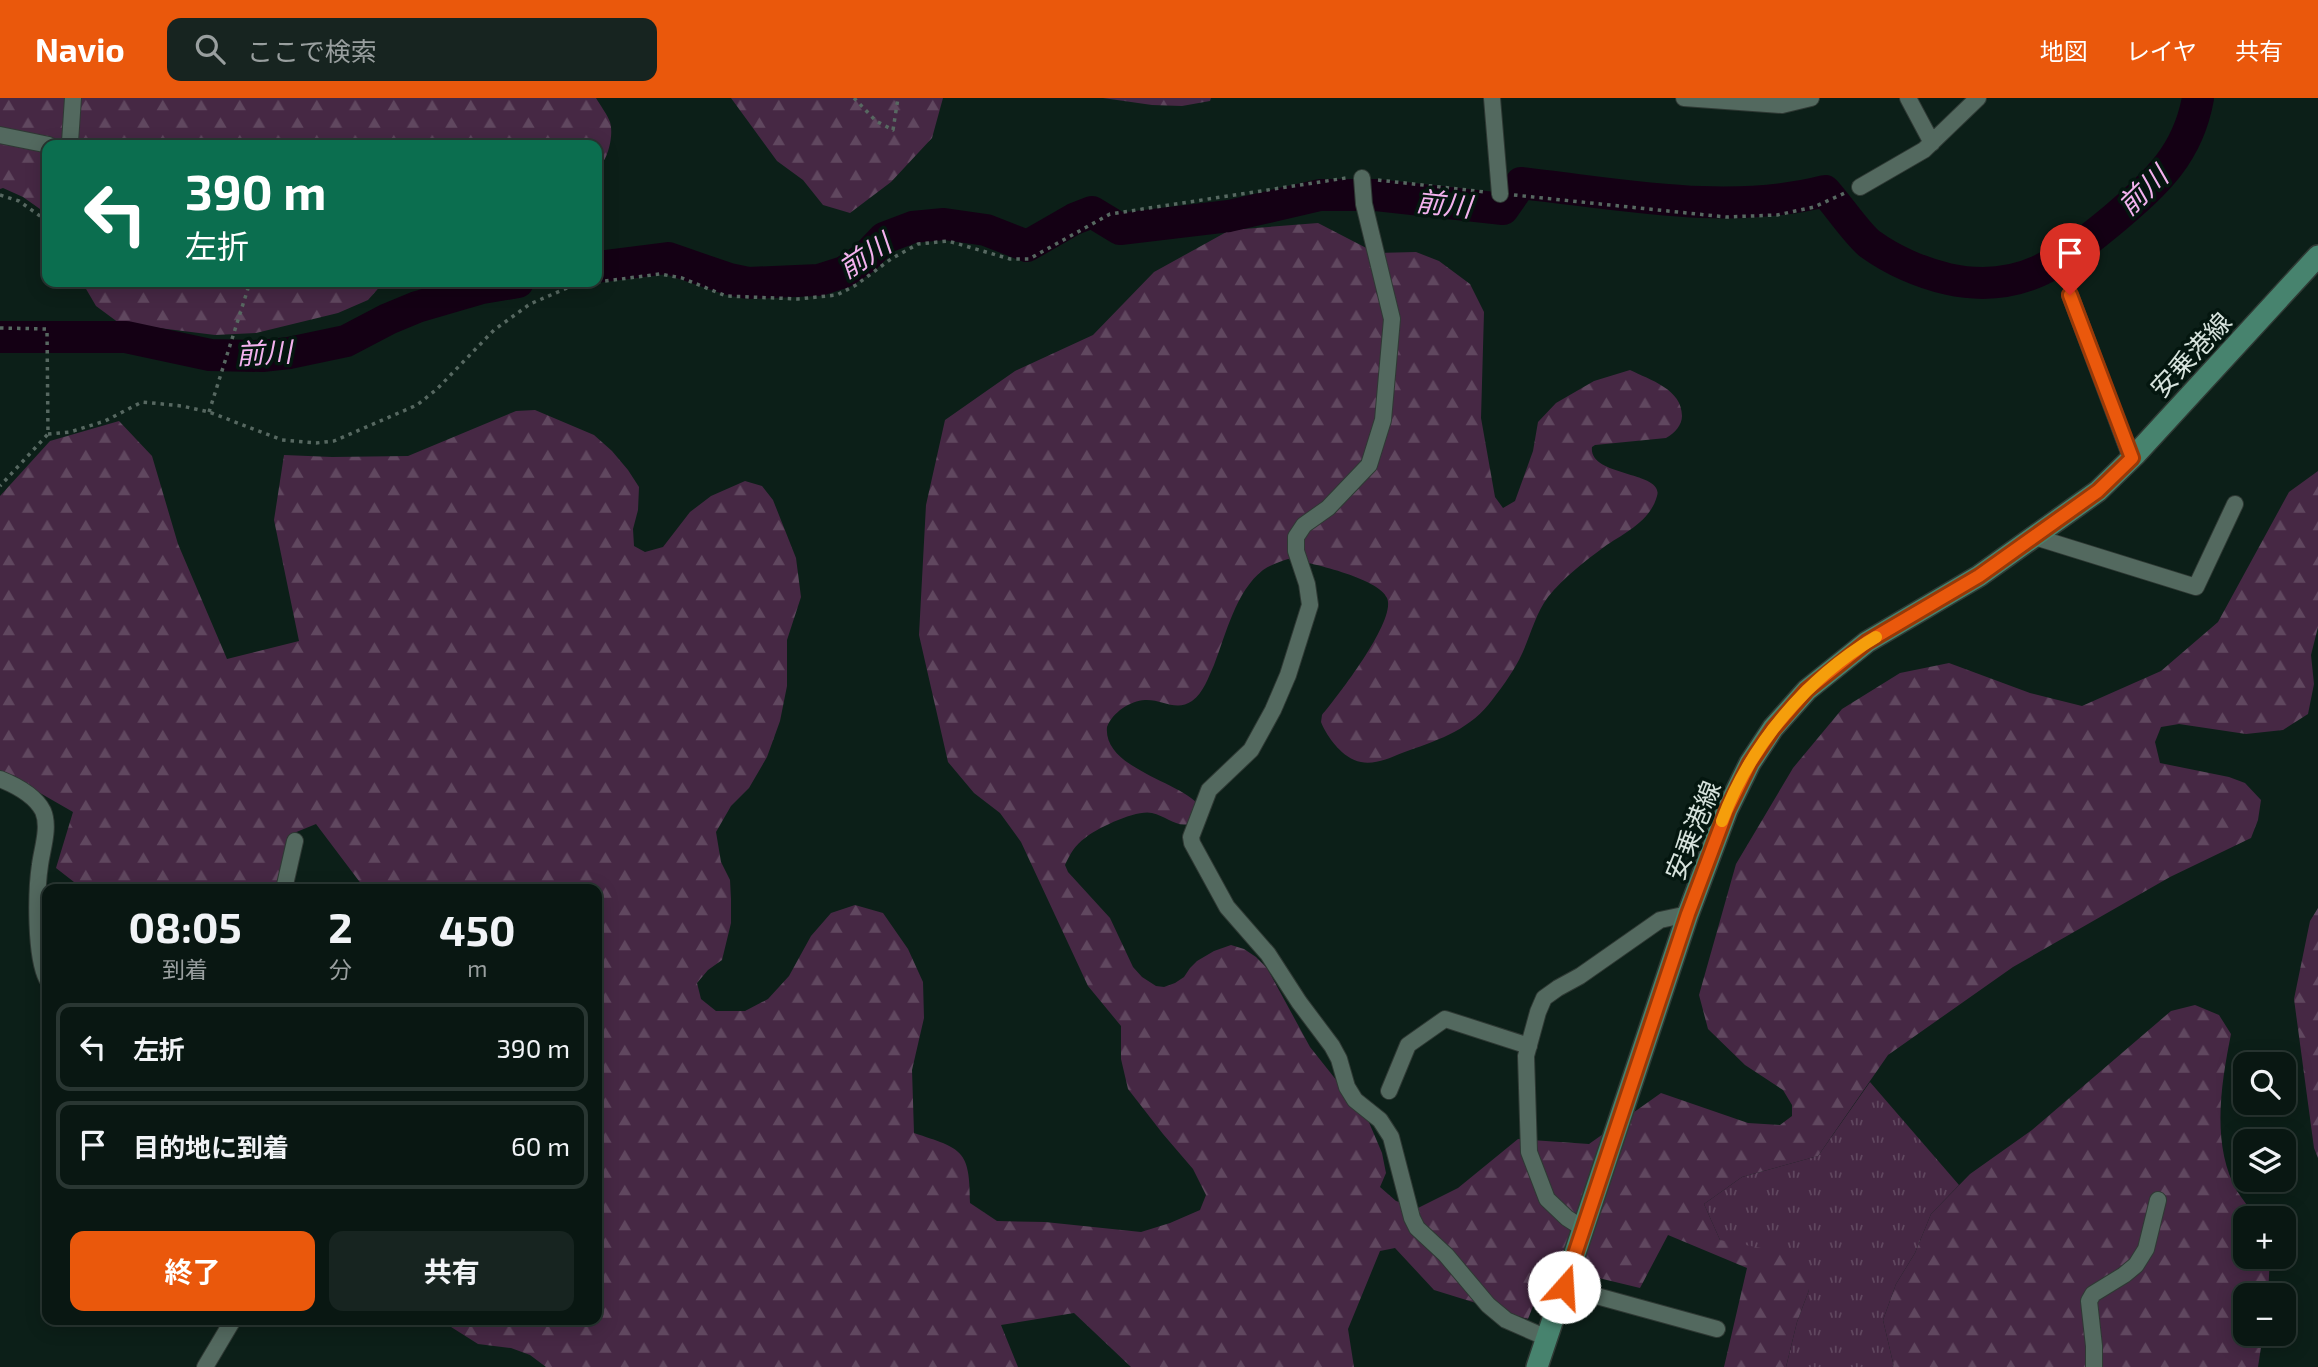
<!DOCTYPE html>
<html lang="ja">
<head>
<meta charset="utf-8">
<style>
  body { margin:0; font-family:"Exo 2","Noto Sans JP",sans-serif; background:#172420; color:#f1f3f6; height:100vh; display:flex; flex-direction:column; font-size:26px; white-space:nowrap }
  * { box-sizing:border-box; margin:0 }
  p { font-size:23px; color:#999f9f }
  .icon { flex:none; width:38px; height:38px; fill:none; stroke:currentColor; stroke-width:2; stroke-linecap:round; stroke-linejoin:round }
  .map { position:relative; flex:1; overflow:hidden }
  .side { position:absolute; left:42px; top:786px; width:560px; height:441px; display:flex; flex-direction:column; background:#091712; border-radius:14px; box-shadow:0 4px 18px #0003,0 0 0 2px #293632 }
  .side>* { flex:none }
  .hud { position:absolute; left:42px; top:42px; width:560px; height:147px; border-radius:14px; box-shadow:0 4px 18px #0003,0 0 0 2px #293632; background:#0b6e4f; color:#fff; overflow:hidden }
  .buttons { position:absolute; left:2233px; top:954px; display:grid; gap:14px }
  .buttons a { display:grid; place-items:center; width:63px; height:63px; border-radius:14px; background:#091712; box-shadow:0 4px 18px #0003,0 0 0 2px #293632; font-size:35px }
  .pin { position:absolute; display:grid; place-items:center; width:60px; height:60px; color:#fff; margin:-72px -30px; border-radius:50% 50% 50% 0; rotate:-45deg; box-shadow:0 0 7px #0007 }
  .pin .icon { rotate:45deg }
  .me { position:absolute; width:77px; margin:-38px; rotate:19deg; stroke-linejoin:round; filter:drop-shadow(0 0 5px #0008) }
  .turn { display:flex; align-items:center; gap:24px; height:147px; padding:0 28px; font-size:32px }
  .turn .icon { width:91px; height:91px; stroke-width:2.5 }
  .turn b { display:block; font-size:49px; line-height:60px }
  .eta { display:flex; justify-content:space-evenly; align-items:center; height:119px; text-align:center }
  .eta b { font-size:42px; font-weight:700; line-height:49px }
  .cta { display:flex; gap:14px; margin-top:auto; padding:14px 28px }
  .cta a { flex:1; height:80px; border-radius:14px; background:#ea580c; color:#fff; font-size:28px; font-weight:700; line-height:80px; text-align:center }
  .cta a+a { background:#172420; color:#f1f3f6 }
  ul { padding:0; list-style:none }
  li { display:flex; align-items:center; gap:21px; height:88px; margin:0 14px 10px; padding:0 14px; border:4px solid #293632; border-radius:14px }
  li div { flex:1 }
  li b { display:block; font-size:26px }
  li em { font-style:normal }
  header { display:flex; align-items:center; gap:42px; box-sizing:border-box; height:98px; padding:0 35px; background:#ea580c; color:#fff }
  header strong { font-size:33px }
  nav { display:flex; gap:38px; margin-inline-start:auto; font-size:24px }
  .search { width:490px; height:63px; background:#172420; display:flex; align-items:center; gap:18px; box-sizing:border-box; padding:0 24px; border-radius:14px; color:#999f9f; font-size:26px }
  .map>svg:first-child { display:block }
</style>
</head>
<body>
<header>
<strong>Navio</strong>
<div class="search"><svg class="icon" aria-label="search" viewBox="0 0 24 24"><circle cx="10" cy="10" r="6"/><path d="M15 15l6 6"/></svg>ここで検索</div>
<nav><a>地図</a><a>レイヤ</a><a>共有</a></nav>
</header>
<div class="map">
<svg width="2318" height="1269" viewBox="0 0 2318 1269">
  <defs>
    <pattern id="grass-tufts" width="24" height="20" patternUnits="userSpaceOnUse" patternTransform="scale(1.75)"><rect width="24" height="20" fill="#462844"/><path d="M3 7l-1-3M5 7V3M7 7l1-3M15 17l-1-3M17 17v-4M19 17l1-3" fill="none" stroke="#60475f"/></pattern>
    <pattern id="forest-firs" width="22" height="20" patternUnits="userSpaceOnUse" patternTransform="scale(1.75)"><rect width="22" height="20" fill="#462844"/><path d="M5 1l3.5 6h-7zM16 11l3.5 6h-7z" fill="#60475f"/></pattern>
  </defs>
  <rect width="100%" height="100%" fill="#0c1f18"/>
  <path fill="url(#grass-tufts)" d="M1870 984 1959 1087 1931 1116 1915 1155 1896 1186 1883 1222 1894 1269H1786L1797 1224 1809 1192 1720 1142 1704 1106 1742 1079 1818 1058Z"/>
  <path fill="url(#forest-firs)" d="M0 0H596C600 7 607 16 610 24 614 37 608 63 597 71V47H47V116L23 99 3 90 0 91Z
    M731 0H943L932 40 891 84 850 115 823 107 803 82 777 63Z
    M1103 0H1211L1210 3 1182 8 1152 7Z
    M1318 125 1376 155 1416 154 1439 163 1470 186 1484 214 1481 320 1495 399 1503 410 1515 403 1533 353 1538 324 1556 305 1594 283 1630 272C1650 282 1682 291 1682 318 1682 327 1675 335 1666 340L1595 347 1592 349C1588 379 1665 373 1657 398 1650 424 1624 435 1604 449 1585 463 1563 480 1548 499 1534 518 1530 541 1519 562 1511 577 1500 592 1489 606 1466 634 1435 643 1402 655 1390 660 1374 667 1361 664 1343 661 1327 639 1321 624L1322 617C1337 599 1397 522 1387 500 1379 480 1308 464 1288 461 1279 464 1270 467 1263 472 1236 493 1226 536 1214 567 1208 580 1204 594 1192 603 1176 614 1162 601 1145 602 1130 603 1113 614 1107 629 1103 669 1176 683 1197 705L1189 726C1175 729 1166 718 1152 715 1137 711 1097 730 1085 740 1075 747 1070 756 1065 767L1068 774 1110 820 1133 869 1142 879 1156 888 1164 889 1175 885 1184 879 1190 870 1197 863 1214 853 1231 847 1244 851 1256 859 1267 870 1310 949 1368 1022 1382 1055 1386 1075 1380 1089 1396 1103 1418 1110 1458 1090 1518 1041 1589 1046 1661 995 1748 1025 1780 1027 1792 1018V1007L1783 992 1745 967 1708 931 1699 897 1736 766 1793 670 1842 611 1900 575 1949 565 2030 595 2082 608 2161 573 2218 524 2289 394 2318 373V529L2311 557 2314 586 2308 616 2283 632 2246 636 2179 626 2161 629 2155 644 2160 665 2229 679 2245 685 2261 702 2258 722 2251 740 2170 779 2013 869 1888 957 1818 1058 1742 1079 1704 1106 1720 1142 1792 1156 1809 1192 1797 1224 1786 1269H1724L1747 1170 1668 1137 1640 1190 1549 1168 1528 1221 1434 1192 1395 1150 1380 1153 1348 1231 1354 1269H1131L1074 1215 1001 1227 1018 1269H546L530 1257 511 1250 478 1246 440 1222H597V791H365L316 726 289 737 276 791H83L56 770 73 714 0 672V398L50 343 119 323 152 358 178 446 227 561 299 543 274 422 284 357 332 359 408 358 516 313 535 312 594 337 612 353 628 372 639 389 638 412 633 431 634 448 645 454 663 449 690 414 711 398 745 383 762 388 773 402 796 460 801 499 787 542V588L780 623 767 659 749 690 731 708 716 734 721 764 730 782 731 801V825L722 862 708 872 697 885 701 901 716 913H745L768 901 789 878 811 838 831 815 855 807 883 815 908 851 923 884 924 920 912 972 914 1035C962 1051 970 1051 970 1105L997 1123 1045 1124 1141 1134 1170 1125 1200 1112 1206 1097 1193 1071 1163 1036 1128 991 1121 961V928L1088 888 1021 744 1000 715 974 695 948 664 919 537 926 407 945 322 1015 273 1093 237 1154 174 1230 132Z
    M82 184H384L368 202 338 215 256 235 215 237 119 225 96 208Z
    M2318 810V1060L2314 1050 2294 901 2310 823Z
    M2195 907 2219 917 2231 936C2221 986 2211 1047 2237 1093 2243 1102 2250 1111 2256 1120H2245V1158L2270 1159 2268 1197H2245V1236H2263L2258 1269H1894L1883 1222 1896 1186 1915 1155 1931 1116 1970 1076 2032 1032 2171 913Z"/>
  <g fill="none" stroke-linecap="round" stroke-linejoin="round">
    <path stroke="#140014" stroke-width="32" d="M597 169 668 160 729 181 748 185 819 182 844 174 865 160 884 140 913 129 944 126 986 132 1027 148 1074 121 1092 114 1120 131 1229 118 1320 97H1376L1503 111 1521 85C1621 96 1727 118 1825 93 1837 106 1858 137 1870 146 1892 162 1921 175 1948 181 2020 197 2062 164 2115 120 2157 84 2188 56 2198 0
      M0 239H126L210 257 262 258 289 255 346 243 388 221 417 209 482 190 518 184"/>
    <g stroke="#2f3934" stroke-width="18">
      <path id="street" d="M1492 0 1500 96
        M1684 0 1782 7 1811 0
        M1908 0 1932 45
        M0 37 49 47
        M68 47 70 44 73 0
        M1362 80 1364 106 1392 221 1383 322 1369 367 1328 410 1304 427 1296 439V453L1307 486 1310 507 1288 577 1273 612 1251 652 1209 692 1191 739 1192 745 1227 809 1268 856 1299 904 1332 948 1339 961 1347 989 1355 1002 1380 1022 1391 1039 1412 1120 1417 1130 1446 1157 1488 1207 1506 1222 1547 1240
        M1860 89 1924 52 1978 0
        M2070 197 2131 360
        M2035 439 2196 489 2235 406
        M0 681C15 687 35 697 43 713 50 729 42 751 40 767 36 793 35 858 47 881
        M284 791 295 743
        M1389 993 1408 947 1445 921 1529 948
        M1584 1131 1567 1120 1547 1101 1529 1054 1526 958 1538 914 1544 900 1558 890 1580 878 1660 822 1688 816
        M1564 1189 1717 1231
        M205 1269 233 1222
        M2094 1269V1248L2089 1203 2093 1196 2124 1177 2136 1167 2146 1151 2158 1102"/>
    </g>
    <g stroke="#2f3934" stroke-width="24">
      <path id="secondary" d="M1537 1269 1688 816 1727 712 1750 665 1773 630 1807 592 1867 544 1979 478 2098 393 2136 356 2318 158"/>
    </g>
    <path stroke="#576861" stroke-width="3.5" stroke-dasharray="3.5 5" stroke-linecap="butt" d="M854 0 876 23 893 32 898 0
      M1378 82 1485 94
      M0 97 19 103 47 123
      M1514 97 1726 119 1777 117 1814 109 1847 94
      M144 184 160 186 196 184
      M0 230 47 231 48 336 0 388
      M209 314 250 184
      M48 336 70 334 105 323 142 304 182 308 209 314 282 342 316 345 334 343 417 307 437 291 494 232 530 206 574 187 660 176 682 180 726 198 798 201 837 197 856 187 891 161 918 146 948 143 1010 161H1029L1110 116 1346 80"/>
    <use href="#street" stroke="#53695f" stroke-width="16"/>
    <use href="#secondary" stroke="#47836e" stroke-width="21"/>
  </g>
  <g fill="none" stroke-linecap="round" stroke-linejoin="round">
    <g stroke="#983908" stroke-width="18">
      <path id="route" d="M1564 1189 1688 816 1727 712 1750 665 1773 631 1807 592 1867 544 1979 478 2098 393 2132 360 2070 197"/>
    </g>
    <use href="#route" stroke="#ea580c" stroke-width="12"/>
    <path stroke="#f59e0b" stroke-width="12" d="M1722 723C1750 647 1807 580 1876 539"/>
  </g>
  <g text-anchor="middle" dominant-baseline="central" stroke-width="7" stroke-linejoin="round" paint-order="stroke">
    <g font-size="26" fill="#d7e3dd" stroke="#04160f">
      <text transform="translate(2190 256) rotate(-47)">安乗港線</text>
      <text transform="translate(1692 732) rotate(-68)">安乗港線</text>
    </g>
    <g font-size="28" font-style="italic" fill="#f3b2ee" stroke="#04160f">
      <text transform="translate(2142 92) rotate(-44)">前川</text>
      <text transform="translate(1444 105) rotate(6)">前川</text>
      <text transform="translate(864 157) rotate(-33)">前川</text>
      <text transform="translate(264 254) rotate(-3)">前川</text>
    </g>
  </g>
</svg>
<div class="buttons">
<a><svg class="icon" aria-label="search" viewBox="0 0 24 24"><circle cx="10" cy="10" r="6"/><path d="M15 15l6 6"/></svg></a>
<a><svg class="icon" aria-label="layers" viewBox="0 0 24 24"><path d="M12 4l9 5-9 5-9-5zM3 14l9 5 9-5"/></svg></a>
<a>+</a>
<a>−</a>
</div>
<div class="pin" style="left:2070px;top:197px;background:#d93025"><svg class="icon" aria-label="arrive" viewBox="0 0 24 24"><path d="M6 21V4h12l-3 4 3 4H6"/></svg></div>
<svg class="me" style="left:1564px;top:1189px" viewBox="-20 -20 40 40"><circle r="19" fill="#fff"/><path d="M0-13L10 11 0 6-10 11z" fill="#ea580c"/></svg>
<div class="hud">
<div class="turn"><svg class="icon" aria-label="left" viewBox="0 0 24 24"><path d="M17 20v-9H6M10 6l-5 5 5 5"/></svg><div><b>390 m</b>左折</div></div>
</div>
<section class="side">
<div class="eta">
<div><b>08:05</b><p>到着</p></div>
<div><b>2</b><p>分</p></div>
<div><b>450</b><p>m</p></div>
</div>
<ul>
<li><svg class="icon" aria-label="left" viewBox="0 0 24 24"><path d="M17 20v-9H6M10 6l-5 5 5 5"/></svg><div><b>左折</b></div><em>390 m</em></li>
<li><svg class="icon" aria-label="arrive" viewBox="0 0 24 24"><path d="M6 21V4h12l-3 4 3 4H6"/></svg><div><b>目的地に到着</b></div><em>60 m</em></li>
</ul>
<div class="cta"><a>終了</a><a>共有</a></div>
</section>
</div>
</body>
</html>
